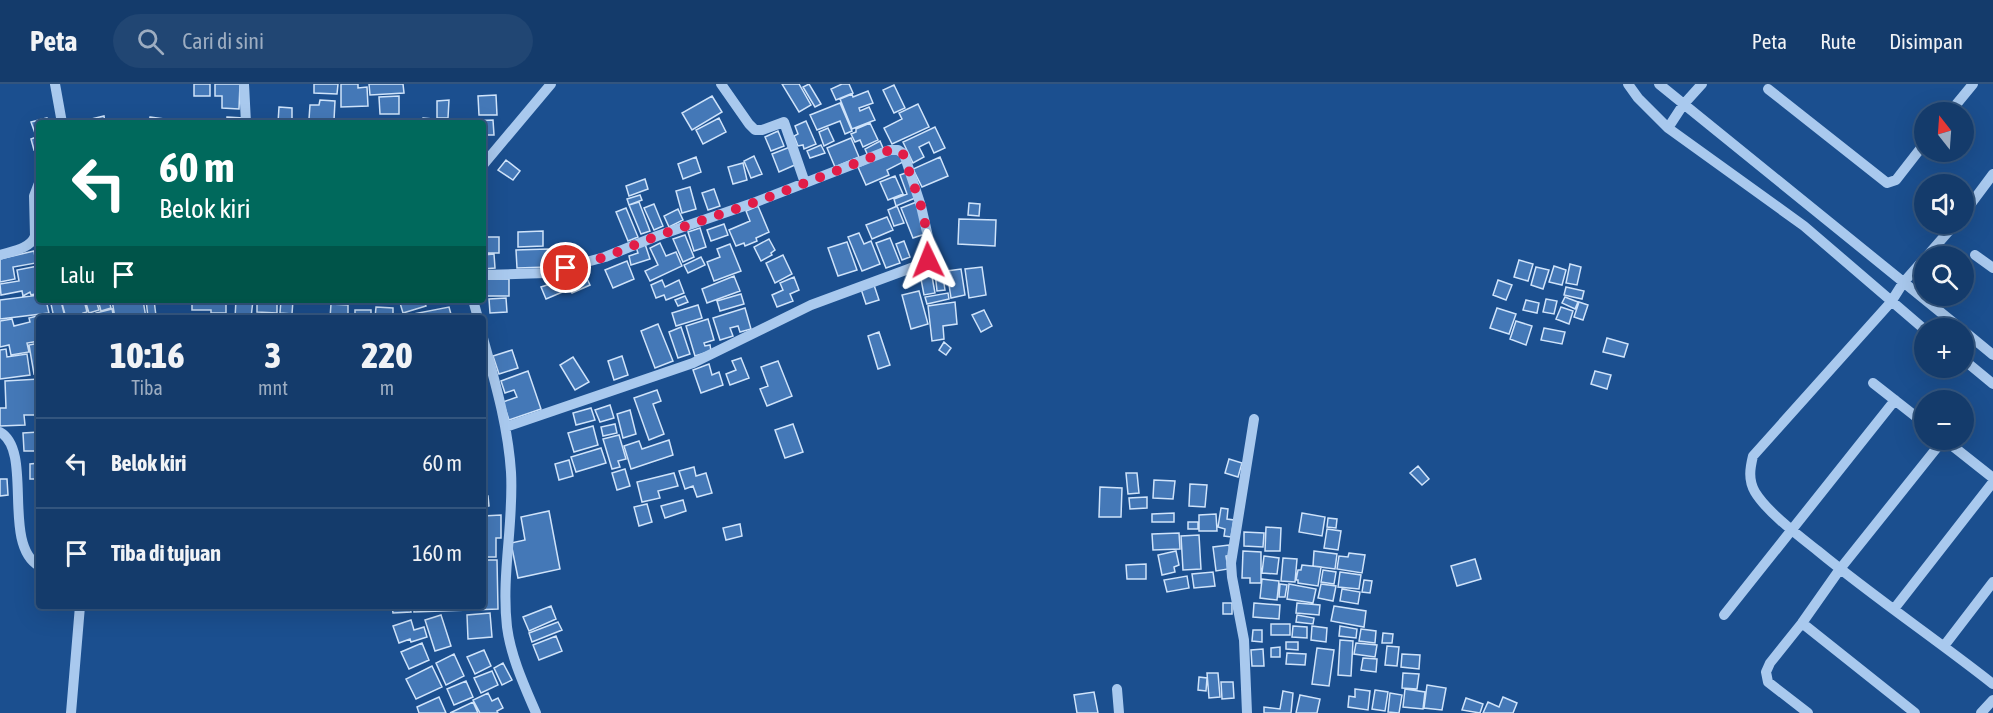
<!DOCTYPE html>
<html lang="id">
<head>
<meta charset="utf-8">
<style>
  body { margin:0; font-family:"Asap Condensed",sans-serif; background:#214673; color:#f1f3f6; height:100vh; display:flex; flex-direction:column; font-size:22px; white-space:nowrap }
  * { box-sizing:border-box; margin:0 }
  p { font-size:20px; color:#9dadc1 }
  .icon { flex:none; width:33px; height:33px; fill:none; stroke:currentColor; stroke-width:2; stroke-linecap:round; stroke-linejoin:round }
  .map { position:relative; flex:1; overflow:hidden }
  .drawer { position:absolute; left:36px; top:231px; width:450px; height:294px; display:flex; flex-direction:column; background:#143b6b; border-radius:6px; box-shadow:0 6px 24px #0002,0 0 0 2px #33557e }
  .drawer>* { flex:none }
  .hud { position:absolute; left:36px; top:36px; width:450px; height:183px; border-radius:6px; box-shadow:0 6px 24px #0002,0 0 0 2px #33557e; background:#00695c; color:#fff; overflow:hidden }
  .needle { width:39px; rotate:343deg }
  .tools { position:absolute; left:1914px; top:18px; display:grid; gap:12px }
  .tools a { display:grid; place-items:center; width:60px; height:60px; border-radius:50%; background:#143b6b; box-shadow:0 6px 24px #0002,0 0 0 2px #33557e; font-size:30px }
  .pin { position:absolute; display:grid; place-items:center; width:51px; height:51px; color:#fff; margin:-26px; border:3px solid #fff; border-radius:50%; box-shadow:0 2px 6px #0007 }
  .me { position:absolute; width:66px; margin:-33px; rotate:358deg; stroke-linejoin:round; filter:drop-shadow(0 0 4px #0008) }
  .turn { display:flex; align-items:center; gap:21px; height:126px; padding:0 24px; font-size:27px }
  .turn .icon { width:78px; height:78px; stroke-width:2.5 }
  .turn b { display:block; font-size:42px; line-height:51px }
  .then { display:flex; align-items:center; height:57px; padding:0 24px; background:#0003; gap:12px; font-size:22px }
  .eta { display:flex; justify-content:space-evenly; align-items:center; height:102px; text-align:center }
  .eta b { font-size:36px; font-weight:800; line-height:42px }
  ul { padding:0; list-style:none }
  li { display:flex; align-items:center; gap:18px; height:90px; padding:0 24px; border-top:2px solid #33557e }
  li div { flex:1 }
  li b { display:block; font-size:22px }
  li em { font-style:normal }
  header { display:flex; align-items:center; gap:36px; box-sizing:border-box; height:84px; padding:0 30px; background:#143b6b; border-bottom:2px solid #33557e }
  header strong { font-size:28px }
  nav { display:flex; gap:33px; margin-inline-start:auto; font-size:21px }
  .search { width:420px; height:54px; background:#214673; display:flex; align-items:center; gap:15px; box-sizing:border-box; padding:0 21px; border-radius:33px; color:#9dadc1; font-size:22px }
  .map>svg:first-child { display:block }
</style>
</head>
<body>
<header>
<strong>Peta</strong>
<div class="search"><svg class="icon" aria-label="search" viewBox="0 0 24 24"><circle cx="10" cy="10" r="6"/><path d="M15 15l6 6"/></svg>Cari di sini</div>
<nav><a>Peta</a><a>Rute</a><a>Disimpan</a></nav>
</header>
<div class="map">
<svg width="1993" height="629" viewBox="0 0 1993 629">
  <rect width="100%" height="100%" fill="#1b4f8f"/>
  <path fill="#4478b7" stroke="#cfe3fa" stroke-width="1.5" d="M194 0H210V12H194Z
    M215 0H240L239 25 222 24V12H215Z
    M314 0H338L337 10 314 9Z
    M341 0H358V4L367 3 368 22 341 23Z
    M369 0H403L404 9 370 11Z
    M782 0H799L811 21 799 28Z
    M809 0 821 20 815 23 803 3Z
    M842 0H849L853 9 836 16 831 5Z
    M894 1 905 24 894 29 883 6Z
    M868 7 873 19 859 24 860 27 869 23 875 36 852 45 840 15 852 10 853 13Z
    M496 11 497 31H479L478 12Z
    M399 12V30H380L379 13Z
    M712 12 722 28 692 46 682 29Z
    M320 16 335 17 334 36 309 35 310 21H319Z
    M449 16 448 34H437V17Z
    M840 19 852 47 845 50 840 37 817 46 810 31Z
    M918 20 929 43 892 60 884 44 902 35 899 29Z
    M279 23 292 24V35L306 36V39H278Z
    M104 32 105 39H88L87 36Z
    M150 33 164 35V39H149Z
    M227 33 243 34 242 39H227Z
    M47 34 49 39H39V48L35 49 31 38Z
    M423 34 443 36V39H422Z
    M719 34 726 48 703 60 696 46Z
    M493 36 494 51H483V39H467V37Z
    M806 37 816 60 804 65 803 61 798 62 794 52 798 50 795 42Z
    M870 39 878 56 863 63 860 56 855 58 851 50 856 48V45Z
    M935 43 945 64 934 69 929 58 919 63 924 73 913 79 903 58Z
    M828 44 834 57 824 62 819 48Z
    M778 47 784 62 771 67 765 53Z
    M39 52V64L34 66 31 55Z
    M851 54 859 73 835 83 827 64Z
    M880 57 883 64 868 72 865 65Z
    M821 61 825 69 810 74 807 67Z
    M790 63 797 80 779 88 772 70Z
    M897 65 903 78 887 86 889 91 866 101 858 83Z
    M754 72 762 90 751 94 744 77Z
    M696 73 701 88 683 95 678 80Z
    M940 73 948 92 922 103 913 85Z
    M506 76 520 87 513 96 498 86Z
    M743 79 747 96 733 100 728 83Z
    M911 87 920 112 896 122 894 115 907 110 900 91Z
    M895 92 903 110 888 116 880 98Z
    M645 95 648 105 629 112 626 102Z
    M690 103 696 125 682 129 676 107Z
    M714 105 720 122 708 126 702 109Z
    M640 111 642 116 629 121 627 115Z
    M919 117 931 148 913 154 901 124Z
    M639 118 650 147 641 150 629 121Z
    M969 119 980 120 979 132 968 131Z
    M654 120 663 142 654 146 644 124Z
    M758 122 769 148 756 154 757 157 745 162 744 159 736 162 729 146 750 137 746 127Z
    M897 122 904 139 894 142 888 126Z
    M626 124 638 153 628 157 616 128Z
    M678 125 683 136 669 143 664 132Z
    M887 133 893 146 872 155 866 141Z
    M959 135 996 136 995 162 958 160Z
    M724 140 728 151 711 157 707 146Z
    M700 144 706 163 694 167 688 148Z
    M543 147V162L518 163V148Z
    M859 149 864 160 871 157 880 180 862 187 848 153Z
    M685 151 694 173 683 178 673 155Z
    M483 153H499V169H483Z
    M890 154 900 179 886 184 876 159Z
    M769 155 775 166 771 169 772 171 761 177 754 163Z
    M904 157 910 173 902 176 896 160Z
    M847 158 857 186 838 192 828 164Z
    M660 159 666 172 676 168 682 182 650 197 645 187 658 181 650 164Z
    M645 160 650 175 631 181 629 172 638 169 636 163Z
    M730 160 741 187 714 197 707 178 720 173 717 165Z
    M548 165V183L517 184 516 166Z
    M34 167 36 179 13 183 15 195 0 198V175Z
    M494 170 495 184 483 185V171Z
    M783 171 792 190 775 199 766 179Z
    M701 173 705 181 688 189 684 181Z
    M1519 176 1533 180 1528 197 1514 193Z
    M627 177 634 195 613 204 605 186Z
    M1570 180 1581 183 1577 201 1566 199Z
    M38 182 39 209 31 211 30 208 23 212 22 207 1 211 0 200 19 197 17 186Z
    M1554 182 1566 186 1562 201 1549 198Z
    M982 183 986 211 969 214 965 185Z
    M1536 183 1549 186 1543 205 1531 201Z
    M961 185 965 211 951 214 947 187Z
    M942 186 945 206 937 207 935 188Z
    M931 187 935 209 924 211 920 190Z
    M584 188 590 201 572 209 567 199 577 195 576 192Z
    M561 192 567 206 546 215 541 203 550 200 549 197Z
    M734 192 740 207 707 219 702 205Z
    M794 193 799 206 790 210 793 217 777 223 772 211 783 206 780 199Z
    M485 195H509V212H485Z
    M662 196 665 203 679 196 684 209 666 216 664 211 656 214 651 201Z
    M1498 196 1512 201 1506 216 1493 211Z
    M874 201 879 216 866 220 861 205Z
    M1566 203 1584 207 1582 215 1564 211Z
    M919 207 928 240 911 245 902 211Z
    M948 209 949 215 927 220 925 213Z
    M741 210 744 220 720 227 717 217Z
    M39 211V216H46L49 229 0 235V216Z
    M685 212 688 218 678 222 675 216Z
    M1565 213 1578 218 1575 225 1562 219Z
    M506 214 507 228 490 229 489 215Z
    M1546 215 1557 217 1554 230 1543 228Z
    M61 216H84L87 228 83 229 84 234H66Z
    M85 216H96L99 226 89 229Z
    M98 216H109L111 224 101 227Z
    M112 216H143L146 234H115Z
    M146 216H154L156 232 148 233Z
    M192 216H226V229H211V226H192Z
    M236 216H253L251 234H235Z
    M257 216H277V229L257 228Z
    M281 216H293L292 230 280 229Z
    M408 216H424L426 222 403 229 400 219Z
    M1526 216 1539 219 1537 229 1523 226Z
    M61 217 65 233 54 234 51 220Z
    M955 218 957 240 943 242 944 255 932 257 928 222Z
    M1579 218 1588 221 1583 236 1574 233Z
    M331 220 348 221V234H330Z
    M698 221 702 234 676 242 672 229Z
    M376 223 393 224V234H375Z
    M449 223 452 234H414L413 230Z
    M1561 223 1573 227 1569 240 1556 235Z
    M745 224 751 245 740 248 738 242 730 244 733 252 720 256 713 234Z
    M1497 224 1516 230 1509 250 1490 244Z
    M112 225 114 234H97L96 229Z
    M355 226H371V234H355Z
    M984 226 992 242 981 248 972 231Z
    M46 230 47 234H39V257L27 259 29 268 11 271 9 261 0 263V237L12 235 14 242 30 238 29 234Z
    M192 232H228V234H192Z
    M708 235 714 256 704 259 705 262 710 261 711 267 695 272 686 242Z
    M1516 237 1532 242 1526 261 1510 255Z
    M658 240 673 277 655 284 641 247Z
    M681 243 690 270 678 274 669 248Z
    M1544 244 1565 248 1562 260 1541 256Z
    M879 248 890 281 878 285 868 252Z
    M1607 254 1628 260 1624 273 1603 268Z
    M944 258 951 264 946 271 939 266Z
    M39 259V289L34 290 29 261Z
    M6 265 7 273 27 270 30 291 0 295V266Z
    M512 266 518 284 499 290 493 272Z
    M622 272 628 291 614 296 608 277Z
    M573 273 589 298 575 306 560 281Z
    M741 274 749 294 730 301 726 290 736 286 732 277Z
    M778 277 792 312 767 322 760 305 768 302 761 283Z
    M709 280 712 291 719 288 723 301 701 309 693 286Z
    M528 287 541 325 509 336 503 318 517 313 514 306 505 309 501 297Z
    M1595 287 1611 291 1607 305 1591 300Z
    M39 295V331H24L25 341 0 342V324H6L5 297Z
    M657 306 661 317 653 320 664 350 649 356 634 314Z
    M610 321 614 334 600 338 595 326Z
    M591 324 595 336 576 341 573 329Z
    M630 326 636 350 623 354 617 330Z
    M615 340 617 349 603 352 601 343Z
    M793 340 803 368 785 374 775 346Z
    M593 342 598 361 574 368 568 349Z
    M39 348V367H24L23 349Z
    M619 351 626 375 618 377 620 383 612 385 603 355Z
    M669 356 673 371 631 385 624 362 639 357 642 365Z
    M601 364 606 379 576 388 571 373Z
    M1229 375 1242 379 1238 393 1225 389Z
    M483 376H486V399H483Z
    M569 376 573 392 559 396 555 380Z
    M39 379V395H30V380Z
    M1418 382 1429 395 1422 401 1410 389Z
    M694 383 696 392 706 389 712 409 697 413 693 402 685 405 679 387Z
    M625 385 630 402 617 406 612 389Z
    M674 389 678 402 658 407 660 414 642 418 637 398Z
    M1126 389H1137L1139 409 1128 410Z
    M0 395H7L8 411 0 412Z
    M1154 396 1175 397 1173 415 1153 414Z
    M1190 400 1207 401 1205 423 1189 422Z
    M1100 403 1122 404 1121 433H1099Z
    M483 412H488L489 422 483 423Z
    M1147 413V424L1130 425 1129 414Z
    M683 416 686 427 665 434 661 422Z
    M647 420 652 438 639 442 634 423Z
    M1221 424 1228 425 1227 435 1234 436 1231 453 1224 452 1225 445 1218 443Z
    M549 427 560 485 518 494 511 459 525 456 521 433Z
    M1174 429V438H1152V430Z
    M1302 429 1325 433 1322 452 1299 448Z
    M1216 430 1217 447H1199V431Z
    M501 431V454H496V473H483V432Z
    M1328 434 1337 435 1336 444 1327 443Z
    M1188 438H1198V445H1188Z
    M740 440 742 452 726 456 723 444Z
    M1266 443 1281 444 1280 467H1265Z
    M1327 445 1341 447 1338 466 1324 464Z
    M1244 448 1264 449 1263 463 1244 462Z
    M1179 449 1180 465 1153 466 1152 450Z
    M1199 451 1201 485 1183 486 1181 452Z
    M1229 461 1231 471 1226 472 1228 485 1216 487 1213 463Z
    M1176 467 1179 481 1174 483 1175 488 1162 491 1158 471Z
    M1243 467 1261 468V499H1250V494H1242Z
    M1314 467 1337 470 1335 485 1313 482Z
    M1349 469 1365 471 1362 489 1337 485 1339 472 1348 473Z
    M1264 472 1279 474 1277 490 1262 489Z
    M1283 474 1297 475 1295 498 1281 497Z
    M1475 475 1481 495 1457 502 1451 482Z
    M483 476H497L498 525 414 528V522H483Z
    M1146 480V495H1127L1126 481Z
    M1302 481 1321 483 1318 502 1298 499V496H1296L1298 486H1301Z
    M1323 486 1336 488 1334 500 1321 498Z
    M1213 488 1215 502 1194 504 1192 490Z
    M1340 488 1361 491 1359 505 1338 503Z
    M1187 492 1189 504 1167 508 1164 496Z
    M1262 495 1279 497 1277 516 1260 514Z
    M1364 496 1372 497 1370 509 1362 508Z
    M1280 500 1287 501 1285 513H1279Z
    M1289 500 1316 505 1313 519 1287 515Z
    M1321 500 1336 502 1333 517 1318 514Z
    M1342 505 1360 508 1358 520 1340 517Z
    M1223 519H1232V530H1223Z
    M1254 519 1280 521 1279 535 1253 533Z
    M1297 519 1320 521 1319 531 1296 529Z
    M392 522H410L411 528 393 529Z
    M551 522 556 535 529 547 523 533Z
    M1334 522 1366 527 1364 543 1331 537Z
    M490 529 492 553 468 555 467 531Z
    M441 531 451 562 435 567 425 536Z
    M1297 531 1314 534 1313 540 1296 538Z
    M411 536 414 546 424 543 427 553 411 558 410 555 399 559 393 542Z
    M558 538 562 546 532 558 529 549Z
    M1271 540H1290V551H1271Z
    M1293 542 1307 543V554L1292 553Z
    M1312 542 1327 544 1326 558 1311 556Z
    M1340 542 1357 545 1356 554 1339 552Z
    M1361 545 1376 547 1375 559 1359 557Z
    M1253 546H1262V558L1252 557Z
    M1383 549 1393 550 1392 559H1382Z
    M556 552 562 567 539 576 533 561Z
    M1340 556 1353 557 1351 592 1338 591Z
    M1286 558H1298V566L1286 565Z
    M422 559 429 576 409 585 401 568Z
    M1356 559 1377 561 1375 573 1354 570Z
    M1387 562 1399 563 1397 582 1385 581Z
    M1280 563V573H1271V564Z
    M1317 564 1334 566 1329 602 1312 600Z
    M1263 565 1264 582H1252L1251 566Z
    M484 566 491 582 475 590 467 573Z
    M1287 569 1306 570 1305 581 1286 580Z
    M454 570 464 592 446 601 436 579Z
    M1402 570 1420 571 1419 585 1401 583Z
    M1363 574 1377 575 1376 588 1361 586Z
    M503 579 512 596 502 601 494 584Z
    M432 582 442 603 416 615 406 595Z
    M492 587 498 601 481 609 474 594Z
    M1207 589H1218L1220 613 1209 614Z
    M1403 589 1419 590 1417 605 1402 604Z
    M1199 593 1207 594 1206 607 1198 606Z
    M466 597 473 613 454 621 447 605Z
    M1221 598H1233L1234 614 1222 615Z
    M1427 601 1446 604 1442 626 1424 624Z
    M1355 605 1370 607 1368 626 1348 623 1349 612 1355 613Z
    M1405 605 1425 608 1423 625 1403 623Z
    M1375 606 1388 608 1385 627 1372 625Z
    M1283 607 1293 609 1291 629H1264V623L1280 625Z
    M1094 608 1098 629H1077L1074 611Z
    M488 609 492 617 498 614 503 624 497 627 498 629H480L473 616Z
    M1390 609 1402 611 1399 629 1388 628Z
    M1300 611 1320 615 1317 629H1296Z
    M439 613 446 629H419L417 623Z
    M1503 613 1517 619 1513 629H1483L1488 618 1499 623Z
    M1466 614 1483 620 1480 629 1462 626Z
    M473 618 478 629H450Z"/>
  <g fill="none" stroke-linecap="round" stroke-linejoin="round">
    <path stroke="#a9c9ee" stroke-width="10" d="M55 0 62 39
      M244 0 246 39
      M721 0 749 40 755 46H762L784 38 805 99
      M1628 0 1638 14 1668 44 1804 142 1924 245
      M1659 0 1960 244
      M1768 5 1887 99 1896 96 1924 60
      M1950 28 1973 0
      M1668 44 1683 21 1702 0
      M483 81 551 0
      M1964 129 1993 90
      M0 171C12 167 30 165 35 152L34 112 39 99
      M1975 171 1993 184
      M1927 172 1955 140
      M1924 175 1903 199 1891 218 1753 372C1750 384 1748 396 1755 408 1767 428 1799 452 1818 467 1875 514 1936 555 1993 600
      M483 191 546 189 605 173 657 152 756 118 890 66H898L904 70 921 122 932 170 928 176 922 180 811 221 693 279 506 343
      M473 216 478 234
      M1964 247 1993 271
      M483 254C495 298 508 342 511 388 514 439 501 491 507 543 511 573 524 601 536 629
      M1964 276 1993 300
      M1873 299 1924 339
      M0 348C34 367 1 460 39 482
      M1945 356 1993 394
      M1894 525 1993 398
      M1724 531 1895 316
      M1802 539 1915 629
      M1944 562 1993 498
      M1117 605 1119 629
      M71 629 80 522
      M1247 629 1244 556 1232 493 1231 479 1254 335
      M1808 629 1768 598 1766 588 1770 579 1802 539 1840 485 1943 356
      M1981 629 1993 616"/>
  </g>
  <g fill="none" stroke-linecap="round" stroke-linejoin="round">
    <path stroke="#e11d48" stroke-width="10" stroke-dasharray="0 18" d="M566 184 605 173 657 152 756 118 890 66H898L903 70 921 122 932 170 928 176"/>
  </g>
</svg>
<div class="tools">
<a><svg class="needle" viewBox="-14 -14 28 28"><path d="M0-13l5 13h-10z" fill="#e53935"/><path d="M0 13l5-13h-10z" fill="#9dadc1"/></svg></a>
<a><svg class="icon" aria-label="sound" viewBox="0 0 24 24"><path d="M4 9h4l5-4v14l-5-4H4zM17 9q2 3 0 6"/></svg></a>
<a><svg class="icon" aria-label="search" viewBox="0 0 24 24"><circle cx="10" cy="10" r="6"/><path d="M15 15l6 6"/></svg></a>
<a>+</a>
<a>−</a>
</div>
<div class="pin" style="left:566px;top:184px;background:#d93025"><svg class="icon" aria-label="arrive" viewBox="0 0 24 24"><path d="M6 21V4h12l-3 4 3 4H6"/></svg></div>
<svg class="me" style="left:928px;top:176px" viewBox="-20 -20 40 40"><path d="M0-17L14 15 0 8-14 15z" fill="#e11d48" stroke="#fff" stroke-width="4"/></svg>
<div class="hud">
<div class="turn"><svg class="icon" aria-label="left" viewBox="0 0 24 24"><path d="M17 20v-9H6M10 6l-5 5 5 5"/></svg><div><b>60 m</b>Belok kiri</div></div>
<div class="then">Lalu<svg class="icon" aria-label="arrive" viewBox="0 0 24 24"><path d="M6 21V4h12l-3 4 3 4H6"/></svg></div>
</div>
<section class="drawer">
<div class="eta">
<div><b>10:16</b><p>Tiba</p></div>
<div><b>3</b><p>mnt</p></div>
<div><b>220</b><p>m</p></div>
</div>
<ul>
<li><svg class="icon" aria-label="left" viewBox="0 0 24 24"><path d="M17 20v-9H6M10 6l-5 5 5 5"/></svg><div><b>Belok kiri</b></div><em>60 m</em></li>
<li><svg class="icon" aria-label="arrive" viewBox="0 0 24 24"><path d="M6 21V4h12l-3 4 3 4H6"/></svg><div><b>Tiba di tujuan</b></div><em>160 m</em></li>
</ul>
</section>
</div>
</body>
</html>
